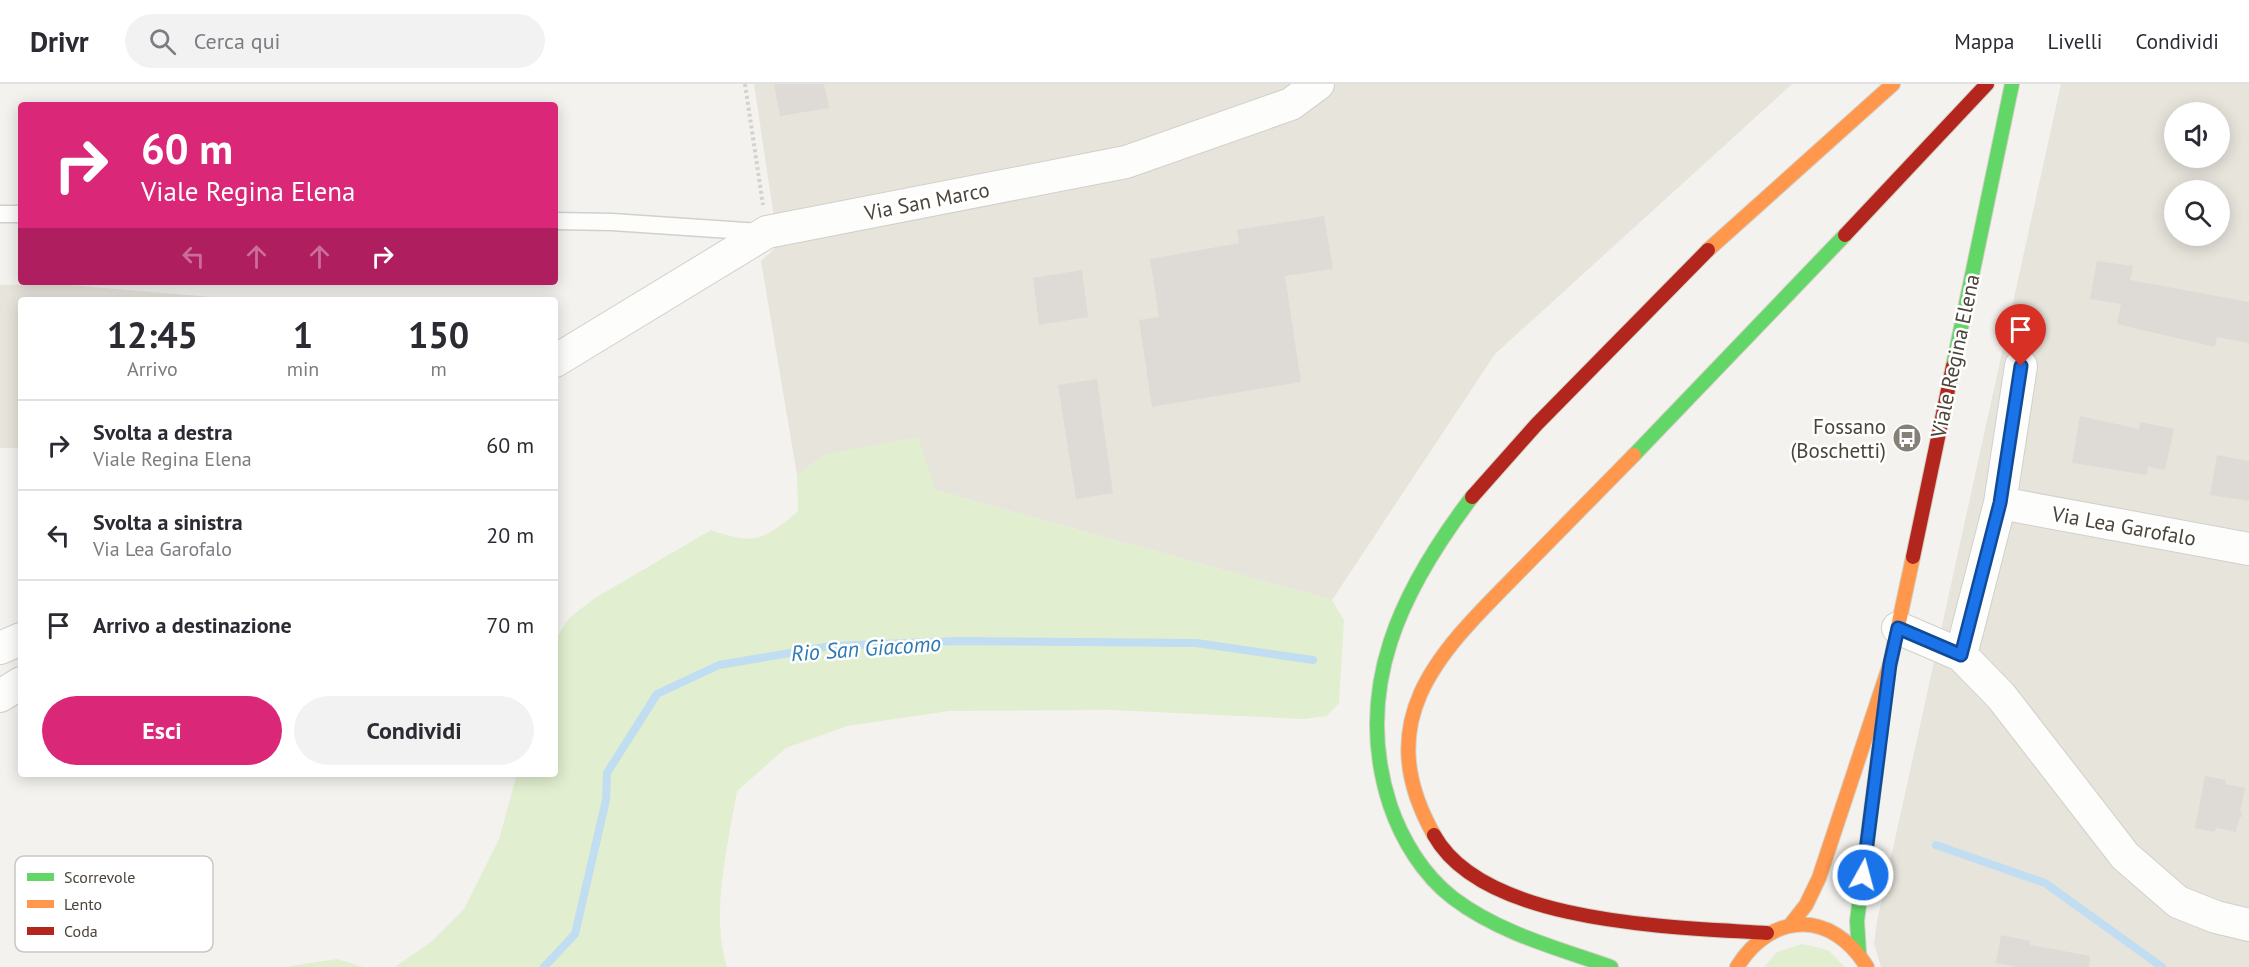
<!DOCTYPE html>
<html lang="it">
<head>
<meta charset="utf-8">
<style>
  body { margin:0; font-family:"PT Sans",sans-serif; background:#f2f2f3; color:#2b2b33; height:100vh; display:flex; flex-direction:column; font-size:22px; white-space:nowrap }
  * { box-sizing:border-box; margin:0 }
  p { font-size:20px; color:#7c7c81 }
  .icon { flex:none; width:33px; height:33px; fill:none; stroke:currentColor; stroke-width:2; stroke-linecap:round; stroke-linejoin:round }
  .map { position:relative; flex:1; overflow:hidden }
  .drawer { position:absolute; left:18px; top:213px; width:540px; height:480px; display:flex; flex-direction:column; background:#fff; border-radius:6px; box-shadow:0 3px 15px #0003 }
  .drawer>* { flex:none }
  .guide { position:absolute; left:18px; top:18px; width:540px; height:183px; border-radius:6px; box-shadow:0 3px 15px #0003; background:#db2777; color:#fff; overflow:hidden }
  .controls { position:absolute; left:2164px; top:18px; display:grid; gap:12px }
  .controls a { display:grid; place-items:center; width:66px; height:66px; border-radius:50%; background:#fff; box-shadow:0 3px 15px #0003; font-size:30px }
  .pin { position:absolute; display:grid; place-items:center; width:51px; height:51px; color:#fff; margin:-62px -26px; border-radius:50% 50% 50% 0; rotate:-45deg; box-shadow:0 0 6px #0007 }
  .pin .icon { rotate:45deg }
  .me { position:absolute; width:66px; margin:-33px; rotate:7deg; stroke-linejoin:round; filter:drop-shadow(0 0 4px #0008) }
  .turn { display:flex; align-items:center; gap:21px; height:126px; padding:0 24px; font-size:27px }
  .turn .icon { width:78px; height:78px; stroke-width:2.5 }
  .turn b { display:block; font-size:42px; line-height:51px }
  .lanes { display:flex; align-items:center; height:57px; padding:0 24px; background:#0003; justify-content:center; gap:30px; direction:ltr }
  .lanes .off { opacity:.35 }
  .eta { display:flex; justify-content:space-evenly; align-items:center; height:102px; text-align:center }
  .eta b { font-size:36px; font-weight:800; line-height:42px }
  .button { display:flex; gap:12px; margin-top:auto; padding:12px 24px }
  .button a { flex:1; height:69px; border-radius:36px; background:#db2777; color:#fff; font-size:24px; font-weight:800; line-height:69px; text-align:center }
  .button a+a { background:#f2f2f3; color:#2b2b33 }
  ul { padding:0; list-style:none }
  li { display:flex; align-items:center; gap:18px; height:90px; padding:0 24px; border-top:2px solid #e1e1e2 }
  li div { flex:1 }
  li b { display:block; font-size:22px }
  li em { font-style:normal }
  header { display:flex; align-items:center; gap:36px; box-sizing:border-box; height:84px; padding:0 30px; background:#fff; border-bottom:2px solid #e1e1e2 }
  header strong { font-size:28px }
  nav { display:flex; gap:33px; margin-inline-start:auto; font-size:21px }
  .search { width:420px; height:54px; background:#f2f2f3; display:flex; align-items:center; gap:15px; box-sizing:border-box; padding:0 21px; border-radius:33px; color:#7c7c81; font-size:22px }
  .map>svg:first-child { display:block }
</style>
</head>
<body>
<header>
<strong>Drivr</strong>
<div class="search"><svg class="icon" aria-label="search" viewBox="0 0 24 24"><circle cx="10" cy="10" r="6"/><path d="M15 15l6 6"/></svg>Cerca qui</div>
<nav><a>Mappa</a><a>Livelli</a><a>Condividi</a></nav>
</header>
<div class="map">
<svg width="2249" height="883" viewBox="0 0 2249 883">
  <rect width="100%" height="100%" fill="#f4f2ee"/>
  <path fill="#e7e4dc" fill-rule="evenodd" d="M754 0H1792L1495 270 1332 516 935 406 826 370 797 391 761 177 778 161Z
    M2061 0H2249V883H1881L1874 860 1877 837ZM2175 28H2220V74H2175ZM2175 106H2220V152H2175Z
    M56 200 247 216H21V364H0V201Z"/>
  <path fill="#e1eecf" d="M918 353 935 406 1332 516 1344 536 1339 619 1327 632 1304 635 1112 626 949 627 847 642 786 664 737 707C728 762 710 828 727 883H395L431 858 464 825 499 755 517 690H555V556L569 534 595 514 711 446C754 461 764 457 798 427L797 391 826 370Z
    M1802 860 1828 866 1845 883H1764L1777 868Z
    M337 875 363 883H284Z"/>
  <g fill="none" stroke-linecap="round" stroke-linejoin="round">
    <path stroke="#c0ddf1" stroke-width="8" d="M1936 761 2045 799 2162 883
      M544 883 575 850 606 716 607 689 657 610 719 581 831 562 958 557 1196 559 1313 576"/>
  </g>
  <path fill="#dedbd6" d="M774 0H824L829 24 780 32Z
    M1324 132 1333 185 1285 192 1301 298 1152 323 1139 236 1159 233 1150 175 1239 159 1237 146Z
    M2097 177 2133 182 2130 196 2249 218V259L2217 253 2215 263 2117 240 2121 220 2090 215Z
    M1082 186 1088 233 1039 241 1033 194Z
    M1097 295 1113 409 1076 415 1058 301Z
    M2080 332 2139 345 2140 338 2174 345 2165 386 2148 383 2147 391 2072 379Z
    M2217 371 2249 377V417L2210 411Z
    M2205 692 2226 696 2225 700 2245 704 2240 727 2243 731 2239 735 2236 748 2216 744 2215 748 2195 744Z
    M2001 851 2030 857V861L2090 872 2089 883H2016L1996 879Z"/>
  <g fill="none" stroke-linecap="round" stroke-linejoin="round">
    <g stroke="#d2d0cb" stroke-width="19">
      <path id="lane" d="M0 130H21
        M555 137 612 138 760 148"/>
    </g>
    <g stroke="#d2d0cb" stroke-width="34">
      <path id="street" d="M555 277 767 148 1126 78 1291 20 1318 0
        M2000 419 2249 465
        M1898 544 1961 571 2001 612 2125 772 2178 818 2216 833 2249 841
        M0 564 21 555
        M1961 571 2000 419 2021 282
        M0 612 21 599"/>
    </g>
    <g stroke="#d3cfc5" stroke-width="16">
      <path id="fast" d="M1953 282 2012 0
        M1634 371 1845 151
        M1472 413C1402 505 1352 604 1390 721 1402 756 1423 791 1453 814 1499 849 1557 864 1611 883
        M1859 869 1857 837 1879 665"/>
    </g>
    <g stroke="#d3cfc5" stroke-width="16">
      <path id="slow" d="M1708 166 1893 0
        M1434 751C1368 634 1441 567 1519 488 1557 449 1596 410 1634 371
        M1791 840 1806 821 1819 794 1890 580 1913 473
        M1737 883C1772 827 1832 826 1867 883"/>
    </g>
    <g stroke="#d3cfc5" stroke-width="16">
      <path id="jam" d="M1845 151 1987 0
        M1472 413 1536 341 1708 166
        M1913 473 1953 282
        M1434 751C1484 841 1676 843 1767 849"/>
    </g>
    <path stroke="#d3d2cc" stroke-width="4" stroke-dasharray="3 3" stroke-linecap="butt" d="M745 0 763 121"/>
    <use href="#lane" stroke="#fdfdfc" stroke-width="16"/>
    <use href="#street" stroke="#fdfdfc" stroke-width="32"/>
    <use href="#fast" stroke="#63d668" stroke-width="14"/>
    <use href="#slow" stroke="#ff974d" stroke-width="14"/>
    <use href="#jam" stroke="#b3261e" stroke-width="14"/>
  </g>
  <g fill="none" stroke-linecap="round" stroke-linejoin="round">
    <g stroke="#114b97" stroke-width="15">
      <path id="route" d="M1863 791 1890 580 1898 544 1961 571 2000 419 2021 282"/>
    </g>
    <use href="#route" stroke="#1a73e8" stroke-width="10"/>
  </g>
  <defs>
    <g id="bus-disc" transform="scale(1.5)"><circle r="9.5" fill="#868178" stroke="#fff"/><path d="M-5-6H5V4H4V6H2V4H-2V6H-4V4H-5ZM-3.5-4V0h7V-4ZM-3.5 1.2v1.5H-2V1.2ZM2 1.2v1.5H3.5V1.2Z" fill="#fff"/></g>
  </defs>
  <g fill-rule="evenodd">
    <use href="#bus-disc" x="1907" y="354"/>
  </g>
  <g text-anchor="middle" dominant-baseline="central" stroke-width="5" stroke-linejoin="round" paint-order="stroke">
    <g font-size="21" fill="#4b4439" stroke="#fff">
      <text transform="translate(927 117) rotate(-11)">Via San Marco</text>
      <text transform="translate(1955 272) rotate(-78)">Viale Regina Elena</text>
      <text transform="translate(2124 442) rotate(10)">Via Lea Garofalo</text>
    </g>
    <g font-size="21" fill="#4b4439" stroke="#fff" text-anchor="end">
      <text x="1886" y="342">Fossano<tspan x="1886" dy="24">(Boschetti)</tspan></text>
    </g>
    <g font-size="22" font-style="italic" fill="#2e7ab2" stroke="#fff">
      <text transform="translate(866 564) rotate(-4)">Rio San Giacomo</text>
    </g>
  </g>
  <rect x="15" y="772" width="198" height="96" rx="9" fill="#fff" stroke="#c9c7c4" stroke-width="1.5"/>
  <rect x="27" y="789" width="27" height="8" fill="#63d668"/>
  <rect x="27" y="816" width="27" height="8" fill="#ff974d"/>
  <rect x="27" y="843" width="27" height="8" fill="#b3261e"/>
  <g font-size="16" fill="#4b4439">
    <text x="64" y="799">Scorrevole</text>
    <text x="64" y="826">Lento</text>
    <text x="64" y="853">Coda</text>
  </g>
</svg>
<div class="controls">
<a><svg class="icon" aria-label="sound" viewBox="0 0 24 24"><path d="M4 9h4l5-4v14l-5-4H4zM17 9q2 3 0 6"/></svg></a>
<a><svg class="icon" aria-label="search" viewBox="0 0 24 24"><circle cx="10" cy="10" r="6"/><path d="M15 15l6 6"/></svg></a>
</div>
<div class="pin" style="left:2021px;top:282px;background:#d93025"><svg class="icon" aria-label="arrive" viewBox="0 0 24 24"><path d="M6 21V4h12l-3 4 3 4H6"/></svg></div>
<svg class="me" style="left:1863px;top:791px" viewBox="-20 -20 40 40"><circle r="17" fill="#1a73e8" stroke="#fff" stroke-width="3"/><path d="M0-11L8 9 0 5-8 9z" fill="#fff"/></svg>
<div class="guide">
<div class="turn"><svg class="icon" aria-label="right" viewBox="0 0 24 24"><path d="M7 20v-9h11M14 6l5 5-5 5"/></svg><div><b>60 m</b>Viale Regina Elena</div></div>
<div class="lanes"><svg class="icon off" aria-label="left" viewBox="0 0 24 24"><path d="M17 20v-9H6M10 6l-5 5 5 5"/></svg><svg class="icon off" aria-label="ahead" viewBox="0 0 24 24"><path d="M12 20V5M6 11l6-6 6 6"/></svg><svg class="icon off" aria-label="ahead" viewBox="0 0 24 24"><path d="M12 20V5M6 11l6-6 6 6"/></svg><svg class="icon" aria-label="right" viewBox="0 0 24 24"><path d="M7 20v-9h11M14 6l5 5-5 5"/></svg></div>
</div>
<section class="drawer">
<div class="eta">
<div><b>12:45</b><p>Arrivo</p></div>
<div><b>1</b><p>min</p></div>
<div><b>150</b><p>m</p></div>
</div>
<ul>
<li><svg class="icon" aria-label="right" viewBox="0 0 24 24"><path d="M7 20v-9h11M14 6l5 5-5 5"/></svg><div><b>Svolta a destra</b><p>Viale Regina Elena</p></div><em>60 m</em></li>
<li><svg class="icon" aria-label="left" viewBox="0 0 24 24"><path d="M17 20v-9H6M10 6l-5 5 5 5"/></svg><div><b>Svolta a sinistra</b><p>Via Lea Garofalo</p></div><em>20 m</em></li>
<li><svg class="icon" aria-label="arrive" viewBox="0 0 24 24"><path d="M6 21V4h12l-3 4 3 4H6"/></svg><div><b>Arrivo a destinazione</b></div><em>70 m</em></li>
</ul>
<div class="button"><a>Esci</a><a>Condividi</a></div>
</section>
</div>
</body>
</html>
